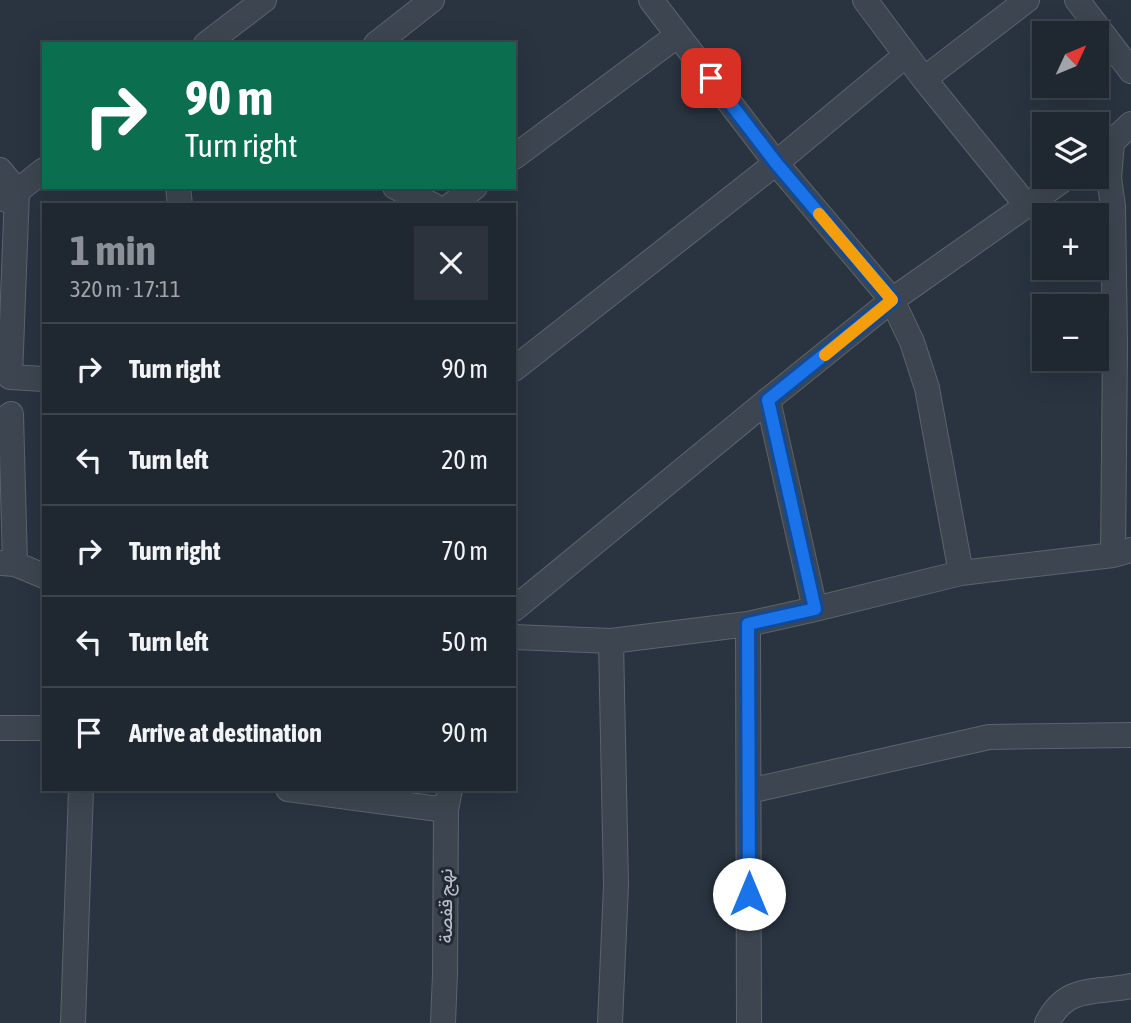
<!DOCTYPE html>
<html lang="en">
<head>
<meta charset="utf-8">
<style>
  body { margin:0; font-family:"Asap Condensed",Vazirmatn,sans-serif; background:#2c333c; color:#f1f3f6; height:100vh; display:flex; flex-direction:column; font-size:26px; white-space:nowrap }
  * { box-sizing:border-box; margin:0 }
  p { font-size:23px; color:#a1a5ab }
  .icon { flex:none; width:38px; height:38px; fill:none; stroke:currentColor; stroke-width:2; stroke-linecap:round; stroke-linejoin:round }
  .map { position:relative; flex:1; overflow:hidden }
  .details { position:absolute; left:42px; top:203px; width:474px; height:588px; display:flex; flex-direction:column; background:#1f2730; border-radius:0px; box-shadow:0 7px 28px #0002,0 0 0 2px #3c444c }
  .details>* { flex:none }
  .top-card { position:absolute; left:42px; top:42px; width:474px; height:147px; border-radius:0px; box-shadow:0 7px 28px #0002,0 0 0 2px #3c444c; background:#0b6e4f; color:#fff; overflow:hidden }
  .needle { width:46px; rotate:46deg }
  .controls { position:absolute; left:1032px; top:21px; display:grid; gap:14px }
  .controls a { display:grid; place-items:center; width:77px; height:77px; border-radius:0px; background:#1f2730; box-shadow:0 7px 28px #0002,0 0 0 2px #3c444c; font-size:35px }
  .pin { position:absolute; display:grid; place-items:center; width:60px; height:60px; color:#fff; margin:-30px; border-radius:14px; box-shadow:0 4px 10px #0006 }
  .me { position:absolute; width:77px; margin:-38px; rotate:0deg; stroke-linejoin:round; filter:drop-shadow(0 0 5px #0008) }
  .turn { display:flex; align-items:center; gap:24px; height:147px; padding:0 28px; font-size:32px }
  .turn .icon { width:91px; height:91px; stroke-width:2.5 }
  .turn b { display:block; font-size:49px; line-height:60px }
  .round { display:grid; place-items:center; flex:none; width:74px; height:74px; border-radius:0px; background:#2c333c }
  .headline { display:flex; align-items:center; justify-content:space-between; height:119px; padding:0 28px }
  h1 { font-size:42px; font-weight:700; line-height:52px; color:#8c9099 }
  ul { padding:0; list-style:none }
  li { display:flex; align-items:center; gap:21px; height:91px; padding:0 28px; border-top:2px solid #3c444c }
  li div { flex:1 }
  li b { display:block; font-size:26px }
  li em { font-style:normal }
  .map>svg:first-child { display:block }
</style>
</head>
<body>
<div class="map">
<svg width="1131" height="1023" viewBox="0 0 1131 1023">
  <rect width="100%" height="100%" fill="#293440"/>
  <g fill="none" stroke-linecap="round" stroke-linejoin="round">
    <g stroke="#5b646d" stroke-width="26">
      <path id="minor" d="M651 0 776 163 892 300 912 342 927 388 961 573
        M865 0 924 79 1027 206
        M1077 0 1131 71
        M206 44 264 0
        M376 44 432 0
        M924 79 1027 0
        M1112 142 1131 124
        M1097 153 1112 142 1109 178 1113 206 1115 345 1113 555
        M514 157 678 35
        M0 170 17 191 10 377 44 379
        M178 187 180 205
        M395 187 433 205
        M6 200 44 170
        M451 205 475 187
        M514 369 776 163 906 55
        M768 400 815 609
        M0 423 11 414 15 564
        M1 563 15 564 44 576
        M514 609 768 400 892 300 1067 177
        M748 624 749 1023
        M514 637 611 641 748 624 815 609 961 573 1113 555 1131 550
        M0 728H44
        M288 789 446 810
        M749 791 989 737 1131 735
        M73 1023 81 789
        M443 1023 445 974 446 810 450 789
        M610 1023 616 885 611 641
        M1047 1023C1067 984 1094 994 1131 986"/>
    </g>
    <use href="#minor" stroke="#3d4650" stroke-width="24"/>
  </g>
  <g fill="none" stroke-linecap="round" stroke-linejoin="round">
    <g stroke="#114b97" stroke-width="18">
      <path id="route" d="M711 78 776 163 892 300 768 400 815 609 748 624 749 894"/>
    </g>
    <use href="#route" stroke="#1a73e8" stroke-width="12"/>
    <path stroke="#f59e0b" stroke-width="12" d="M819 214 892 300 825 355"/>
  </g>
  <g text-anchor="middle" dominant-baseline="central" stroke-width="6" stroke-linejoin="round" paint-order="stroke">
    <g font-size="19" fill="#bac1ca" stroke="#222b35">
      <text transform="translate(445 906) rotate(-90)">نهج قفصة</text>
    </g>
  </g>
</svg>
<div class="controls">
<a><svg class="needle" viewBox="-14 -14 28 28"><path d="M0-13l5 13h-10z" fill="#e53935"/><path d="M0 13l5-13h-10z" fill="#a1a5ab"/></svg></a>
<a><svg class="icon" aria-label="layers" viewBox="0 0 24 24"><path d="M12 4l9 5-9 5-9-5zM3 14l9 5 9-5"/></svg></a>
<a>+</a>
<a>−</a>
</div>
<div class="pin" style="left:711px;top:78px;background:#d93025"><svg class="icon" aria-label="arrive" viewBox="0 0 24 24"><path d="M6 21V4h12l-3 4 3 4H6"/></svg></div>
<svg class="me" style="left:749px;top:894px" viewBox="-20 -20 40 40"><circle r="19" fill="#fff"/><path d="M0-13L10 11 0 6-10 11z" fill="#1a73e8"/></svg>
<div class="top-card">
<div class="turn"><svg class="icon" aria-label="right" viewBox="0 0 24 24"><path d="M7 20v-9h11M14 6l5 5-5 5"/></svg><div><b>90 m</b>Turn right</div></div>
</div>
<section class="details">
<div class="headline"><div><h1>1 min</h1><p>320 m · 17:11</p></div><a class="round"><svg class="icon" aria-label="close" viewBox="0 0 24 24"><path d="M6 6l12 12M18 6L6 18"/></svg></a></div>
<ul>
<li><svg class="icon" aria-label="right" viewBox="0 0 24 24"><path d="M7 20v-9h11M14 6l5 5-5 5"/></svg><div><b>Turn right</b></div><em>90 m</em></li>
<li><svg class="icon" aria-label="left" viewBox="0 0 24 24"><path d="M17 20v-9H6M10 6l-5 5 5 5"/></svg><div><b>Turn left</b></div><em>20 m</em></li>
<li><svg class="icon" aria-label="right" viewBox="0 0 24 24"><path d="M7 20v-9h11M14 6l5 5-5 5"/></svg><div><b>Turn right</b></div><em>70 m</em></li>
<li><svg class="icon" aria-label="left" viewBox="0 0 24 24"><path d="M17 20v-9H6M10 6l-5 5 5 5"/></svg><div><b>Turn left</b></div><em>50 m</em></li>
<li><svg class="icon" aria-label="arrive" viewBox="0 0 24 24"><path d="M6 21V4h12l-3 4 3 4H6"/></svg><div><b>Arrive at destination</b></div><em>90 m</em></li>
</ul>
</section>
</div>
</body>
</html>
